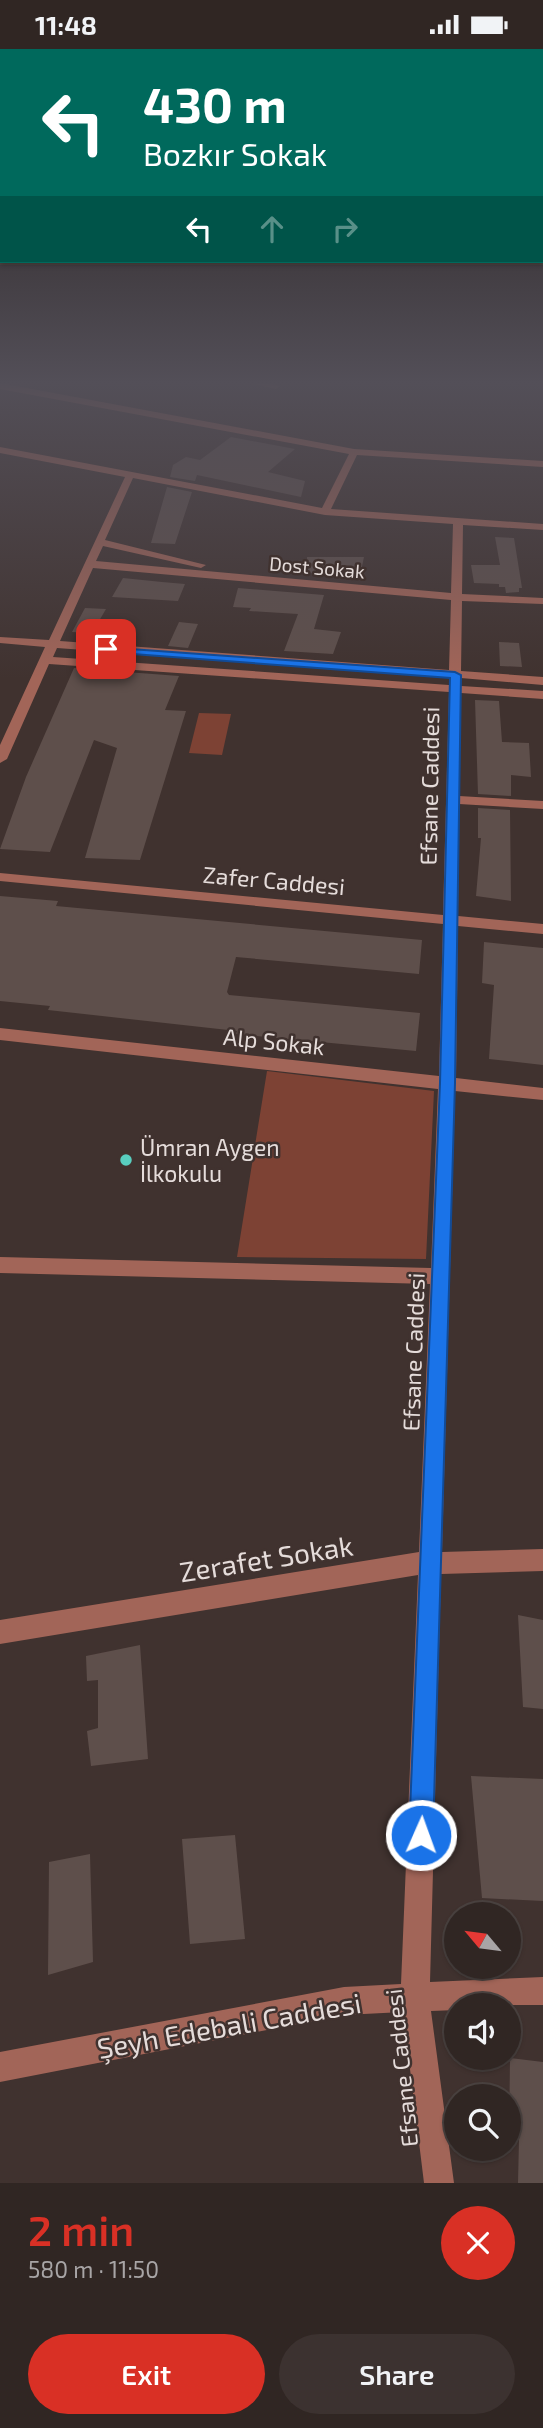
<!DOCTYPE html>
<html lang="en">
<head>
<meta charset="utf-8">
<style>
  body { margin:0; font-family:"Exo 2",sans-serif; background:#3c3230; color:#f1f3f6; height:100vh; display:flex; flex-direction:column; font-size:26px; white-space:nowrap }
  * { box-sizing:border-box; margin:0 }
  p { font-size:23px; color:#a8a5a6 }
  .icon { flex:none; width:38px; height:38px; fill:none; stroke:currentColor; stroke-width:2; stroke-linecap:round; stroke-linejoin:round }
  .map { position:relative; height:2134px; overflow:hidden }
  .drawer { display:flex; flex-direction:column; background:#302623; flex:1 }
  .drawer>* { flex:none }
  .banner { position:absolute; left:0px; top:0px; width:544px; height:214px; box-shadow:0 2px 5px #0004,0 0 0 2px #4b4341; background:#00695c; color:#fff; overflow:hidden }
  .needle { width:46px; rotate:299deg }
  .buttons { position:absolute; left:444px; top:1853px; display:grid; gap:14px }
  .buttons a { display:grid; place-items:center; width:77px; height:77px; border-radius:50%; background:#302623; box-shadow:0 2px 5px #0004,0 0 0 2px #4b4341; font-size:35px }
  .pin { position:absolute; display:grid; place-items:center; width:60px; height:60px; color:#fff; margin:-30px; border-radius:14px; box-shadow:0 4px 10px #0006 }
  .me { position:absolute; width:77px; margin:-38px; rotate:2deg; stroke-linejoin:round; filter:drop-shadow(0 0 5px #0008) }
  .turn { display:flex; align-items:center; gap:24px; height:147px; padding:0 28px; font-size:32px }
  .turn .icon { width:91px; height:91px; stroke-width:2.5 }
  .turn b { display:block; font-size:49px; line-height:60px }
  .lanes { display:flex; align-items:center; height:66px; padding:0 28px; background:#0003; justify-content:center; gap:35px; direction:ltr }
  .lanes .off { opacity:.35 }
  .round { display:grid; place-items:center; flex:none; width:74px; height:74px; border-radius:37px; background:#3c3230 }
  .overview { display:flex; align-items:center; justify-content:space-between; height:119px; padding:0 28px }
  h1 { font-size:42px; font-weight:600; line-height:52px; color:#d93025 }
  .cta { display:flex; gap:14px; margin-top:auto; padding:14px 28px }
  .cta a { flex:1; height:80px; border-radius:42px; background:#d93025; color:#fff; font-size:28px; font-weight:600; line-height:80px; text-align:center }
  .cta a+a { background:#3c3230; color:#f1f3f6 }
  .status { display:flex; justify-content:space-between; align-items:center; height:49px; padding:0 35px; background:#302623; direction:ltr }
  .status svg { height:19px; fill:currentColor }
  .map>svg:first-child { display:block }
</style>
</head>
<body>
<div class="status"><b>11:48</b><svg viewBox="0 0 49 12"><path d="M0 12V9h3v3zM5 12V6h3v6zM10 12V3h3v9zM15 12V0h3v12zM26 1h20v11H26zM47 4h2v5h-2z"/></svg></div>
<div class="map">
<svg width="543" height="2134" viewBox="0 0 543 2134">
  <rect width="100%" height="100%" fill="#40322f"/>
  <path fill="#7d4234" d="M199 664 231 665 222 706 189 704Z
    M267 1022 434 1042 426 1210 237 1208Z"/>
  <path fill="#5e4f4b" d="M231 388 295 400 268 423 305 432 301 448 197 426 195 432 170 428 173 416 186 408 200 411Z
    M167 438 192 443 175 495 151 494Z
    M495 488 514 489 522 539H519V543L506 544 505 538H499V535L474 534 471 516H500Z
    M307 508H364L360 527 307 524Z
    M123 529 162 533 185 535 178 552 112 548Z
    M238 539 324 546 314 580 341 583 333 605 284 602 298 565 249 562 251 559 233 558Z
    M85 559 106 560 92 584 72 583Z
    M179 573 198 575 188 599 168 597Z
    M499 593 519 594 522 618 500 617Z
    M74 619 179 627 165 661 186 662 140 811 85 809 117 699 94 691 50 803 0 800 26 728Z
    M475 651 499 652 502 693 529 694 531 728 511 726V747L478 745Z
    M478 759 510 761 511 852 476 847 481 789H478Z
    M0 847 58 852 56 857 422 891 419 925 236 908 227 943 229 946 420 964 416 1002 236 985 237 982 48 961 50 957 0 952Z
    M484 893 543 899V1016L489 1010 494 936 482 934Z
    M518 1566 543 1571V1660L523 1658Z
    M140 1596 148 1710 91 1717 87 1682 98 1679V1631L87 1632 86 1607Z
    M471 1727 543 1730V1852L482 1849Z
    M235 1786 245 1890 190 1895 182 1790Z
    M90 1805 93 1913 48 1926 49 1813Z
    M510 2009 543 2013V2134H518L519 2091 509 2088Z"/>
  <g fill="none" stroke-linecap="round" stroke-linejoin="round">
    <path fill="#a26558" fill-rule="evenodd" d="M237 331H254L280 337 276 340Z
      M0 334 354 400 543 412V418L357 406 331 460 543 475V481L463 476 462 545 543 549V555L462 552 461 622 543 628V636L461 629V637L543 642V650L461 644 459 747 543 752V760L459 755 458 867 543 875V885L458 877 456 1029 543 1039V1051L455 1042 442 1503 543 1500V1522L441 1525 430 1933 543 1928V1956H457V1961L431 1962 454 2134H424L403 1963 344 1966 0 2033V2003L344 1938 401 1935 418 1526 0 1595V1571L419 1503 430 1235 0 1224V1208L431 1219 438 1040 0 991V979L439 1027 443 875 0 832V824L443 866 449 643 49 615 7 710 0 714V696L45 598 0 594V588L49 591 125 428 0 404V398L322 459 349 405 0 340ZM133 429 325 466 453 475 451 544 96 512 103 497 201 519 206 516 105 491ZM93 519 451 551 449 621 60 592ZM57 599 449 628V636L53 608Z"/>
  </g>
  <linearGradient id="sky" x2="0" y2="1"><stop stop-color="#231c1a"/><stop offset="0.53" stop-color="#534f58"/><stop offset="1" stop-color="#534f58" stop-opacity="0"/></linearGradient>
  <rect width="543" height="630" fill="url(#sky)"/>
  <path fill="#1a73e8" stroke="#114b97" stroke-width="2" d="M102 598 455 623 461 626 455 1034 433 1786 430 1794 421 1798 413 1794 409 1786 440 1034 450 629 106 603 101 600Z"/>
  <circle fill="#59cebf" stroke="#40322f" stroke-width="2.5" cx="126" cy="1111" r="7"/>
  <g text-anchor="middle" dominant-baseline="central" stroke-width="5" stroke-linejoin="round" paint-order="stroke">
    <g font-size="19" fill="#e5dcda" stroke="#40322f">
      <text transform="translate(317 518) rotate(5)">Dost Sokak</text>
    </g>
    <g font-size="23" fill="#e5dcda" stroke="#40322f">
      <text transform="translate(429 737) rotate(-89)">Efsane Caddesi</text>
      <text transform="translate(274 831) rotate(5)">Zafer Caddesi</text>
      <text transform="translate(274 992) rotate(6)">Alp Sokak</text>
      <text transform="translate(413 1303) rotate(-88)">Efsane Caddesi</text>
      <text transform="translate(401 2019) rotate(-96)">Efsane Caddesi</text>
    </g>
    <g font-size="23" fill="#e5dcda" stroke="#40322f" text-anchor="start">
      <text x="140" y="1098">Ümran Aygen<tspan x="140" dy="26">İlkokulu</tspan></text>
    </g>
    <g font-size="28" fill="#e5dcda" stroke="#40322f">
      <text transform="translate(266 1509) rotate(-9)">Zerafet Sokak</text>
      <text transform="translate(229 1976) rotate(-10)">Şeyh Edebali Caddesi</text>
    </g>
  </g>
</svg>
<div class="buttons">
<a><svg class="needle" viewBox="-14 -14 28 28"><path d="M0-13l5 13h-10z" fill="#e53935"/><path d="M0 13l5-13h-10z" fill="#a8a5a6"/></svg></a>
<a><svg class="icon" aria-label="sound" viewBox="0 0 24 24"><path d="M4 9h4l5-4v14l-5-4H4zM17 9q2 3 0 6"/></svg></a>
<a><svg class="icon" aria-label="search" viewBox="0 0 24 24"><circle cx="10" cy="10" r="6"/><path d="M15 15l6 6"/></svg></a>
</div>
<div class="pin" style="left:106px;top:600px;background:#d93025"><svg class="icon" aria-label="arrive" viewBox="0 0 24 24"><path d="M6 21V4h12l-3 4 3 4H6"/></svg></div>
<svg class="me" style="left:421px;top:1786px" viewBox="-20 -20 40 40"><circle r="17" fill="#1a73e8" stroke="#fff" stroke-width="3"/><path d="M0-11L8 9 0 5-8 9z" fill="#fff"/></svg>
<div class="banner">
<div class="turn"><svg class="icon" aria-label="left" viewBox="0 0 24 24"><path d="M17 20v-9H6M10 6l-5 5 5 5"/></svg><div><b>430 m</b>Bozkır Sokak</div></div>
<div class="lanes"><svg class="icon" aria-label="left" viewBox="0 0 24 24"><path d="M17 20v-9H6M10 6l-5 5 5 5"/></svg><svg class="icon off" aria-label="ahead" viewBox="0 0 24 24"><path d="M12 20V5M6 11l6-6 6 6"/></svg><svg class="icon off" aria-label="right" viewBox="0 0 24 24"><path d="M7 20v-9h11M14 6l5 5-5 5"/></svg></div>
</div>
</div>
<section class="drawer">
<div class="overview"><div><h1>2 min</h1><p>580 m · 11:50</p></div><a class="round" style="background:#d93025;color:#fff"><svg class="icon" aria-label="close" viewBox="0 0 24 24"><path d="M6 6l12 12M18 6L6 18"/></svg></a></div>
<div class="cta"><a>Exit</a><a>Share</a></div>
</section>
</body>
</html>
